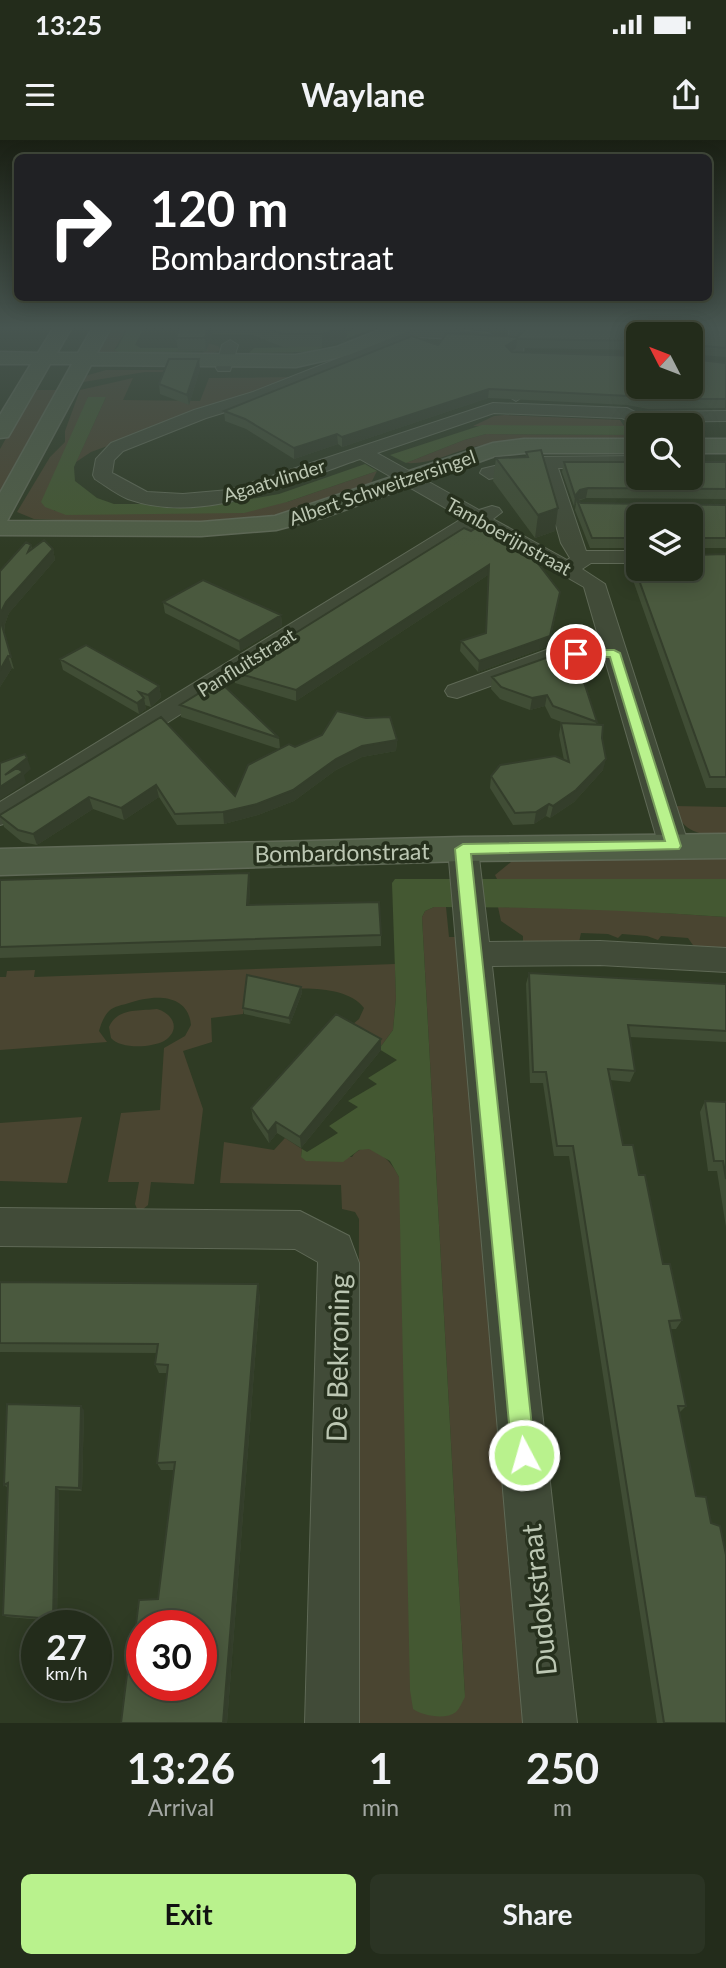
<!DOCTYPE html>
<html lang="en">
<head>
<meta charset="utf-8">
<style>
  body { margin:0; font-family:Lato,sans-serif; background:#2b3424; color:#f1f3f6; height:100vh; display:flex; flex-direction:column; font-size:26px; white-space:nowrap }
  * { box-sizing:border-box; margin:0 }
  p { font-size:23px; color:#a3a7a3 }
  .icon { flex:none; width:38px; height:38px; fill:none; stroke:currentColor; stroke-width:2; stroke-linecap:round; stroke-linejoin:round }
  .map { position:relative; height:1583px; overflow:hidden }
  .panel { display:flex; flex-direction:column; background:#232c1b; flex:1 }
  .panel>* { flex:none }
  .top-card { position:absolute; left:14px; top:14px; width:698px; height:147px; border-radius:10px; box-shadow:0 4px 18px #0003,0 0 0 2px #40483a; background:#202124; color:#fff; overflow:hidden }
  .needle { width:46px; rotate:312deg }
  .controls { position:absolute; left:626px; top:182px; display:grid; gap:14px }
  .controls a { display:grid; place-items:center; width:77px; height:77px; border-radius:10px; background:#232c1b; box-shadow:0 4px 18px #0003,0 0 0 2px #40483a; font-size:35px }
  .speed { position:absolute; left:21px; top:1470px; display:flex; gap:14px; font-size:35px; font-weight:700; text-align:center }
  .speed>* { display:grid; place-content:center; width:91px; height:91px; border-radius:50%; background:#232c1b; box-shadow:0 4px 18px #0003,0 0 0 2px #40483a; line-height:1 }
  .speed small { font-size:18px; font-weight:400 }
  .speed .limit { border:10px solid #d22; background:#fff; color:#111 }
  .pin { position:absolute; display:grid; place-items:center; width:60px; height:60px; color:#fff; margin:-30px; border:4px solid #fff; border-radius:50%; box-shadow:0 2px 7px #0007 }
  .me { position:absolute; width:77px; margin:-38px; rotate:354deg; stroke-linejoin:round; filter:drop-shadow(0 0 5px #0008) }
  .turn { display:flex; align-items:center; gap:24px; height:147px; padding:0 21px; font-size:32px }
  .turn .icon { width:91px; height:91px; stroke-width:2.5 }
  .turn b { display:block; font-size:49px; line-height:60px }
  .eta { display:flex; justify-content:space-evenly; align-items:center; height:119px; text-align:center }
  .eta b { font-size:42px; font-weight:700; line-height:49px }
  .primary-button { display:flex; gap:14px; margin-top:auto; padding:14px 21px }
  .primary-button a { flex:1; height:80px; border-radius:10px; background:#b9f28d; color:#111; font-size:28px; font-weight:700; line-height:80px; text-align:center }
  .primary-button a+a { background:#2b3424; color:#f1f3f6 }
  .status { display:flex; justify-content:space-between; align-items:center; height:49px; padding:0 35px; background:#232c1b; direction:ltr }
  .status svg { height:19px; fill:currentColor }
  header { display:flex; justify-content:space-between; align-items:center; height:91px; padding:0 21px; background:#232c1b; font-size:32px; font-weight:700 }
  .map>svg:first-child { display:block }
</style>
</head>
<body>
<div class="status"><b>13:25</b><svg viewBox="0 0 49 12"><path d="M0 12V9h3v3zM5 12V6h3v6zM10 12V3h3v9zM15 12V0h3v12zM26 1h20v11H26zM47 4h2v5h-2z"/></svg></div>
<header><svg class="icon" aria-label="menu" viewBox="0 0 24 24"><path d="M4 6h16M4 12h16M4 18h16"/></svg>Waylane<svg class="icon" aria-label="share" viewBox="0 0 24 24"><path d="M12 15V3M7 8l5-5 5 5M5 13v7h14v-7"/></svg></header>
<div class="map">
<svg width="726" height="1583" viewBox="0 0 726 1583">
  <rect width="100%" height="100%" fill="#2f3b24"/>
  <path fill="#4a4531" d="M109 187H128L114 210 121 212 203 213 207 203 218 206 221 210 207 216 102 215 97 209Z
    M106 230H188L187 232H145L77 243 85 236Z
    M297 237 91 312 76 322 106 257H88L54 371 287 362 377 331 371 343 283 375 207 385 34 379 17 372 50 317 65 302V291L80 250 133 238 123 260 200 261 209 238Z
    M33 250H58L17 320 0 362V309Z
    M504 275 620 280 624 286H473L494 276Z
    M486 294 639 295V301C588 302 536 298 485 305 458 308 434 325 406 323L464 300Z
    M674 666 726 667V697C702 695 681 693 674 666Z
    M726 715V739H497L495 735 511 722 510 716Z
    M434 767H446L449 797H456L526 1583H357L359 1079 355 1072 342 1069 341 1045 220 1043 224 1002 274 1010 285 998 302 1009 301 1017H352C367 995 392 1021 399 1037L465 1557 422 777 425 771Z
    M498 767 590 768 726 777V810L695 808 688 798 661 796 658 800 647 796 622 794 618 798 608 794 581 793 579 802H523V796L501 781Z
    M395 824 396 858 393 890 379 909 347 889 359 879 364 868C343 840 277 849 246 854L243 874 211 878 212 902 183 911 203 969 194 1044 151 1042 148 1065 142 1070 137 1069 135 1064 139 1042H108L121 973 160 970 164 908 185 896 191 885C188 852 152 855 129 863 123 865 114 866 109 871 104 876 101 884 99 891L107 902 0 910V837H6L7 831 35 830 34 837Z
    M157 869C174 874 181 890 164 901 151 908 120 909 111 898L109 887C117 868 139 871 157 869Z
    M82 977 67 1043 0 1041V983Z"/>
  <path fill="#445832" d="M128 187H144L135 205 141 208H206L209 211 121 213 114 210 118 207Z
    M361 187H377L310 212 249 213 254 208 299 207Z
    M88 257H106L74 327 75 341 97 358 114 364H222L279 354 365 324 377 331 287 362 244 373 66 375 45 367 41 362Z
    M482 285 639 286V295L486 294 464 300 406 323 390 315Z
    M395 739H726V777C628 770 532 767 434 767L425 771 422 777 465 1557C462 1562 460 1568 456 1572 446 1580 423 1576 413 1569L410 1550 399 1037 390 1021 369 1009 359 1010 343 1022 306 1021 301 1017 302 1009 307 1012 338 993 329 986 358 967 348 961 377 944 368 938 397 920 379 909 393 890 396 858 392 743Z"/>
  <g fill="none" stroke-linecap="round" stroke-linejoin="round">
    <g stroke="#5f6956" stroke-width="2">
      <path id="street" d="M426 187 488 193 495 197 488 201 418 197 265 260 206 278 123 311 114 320 112 333 147 352 183 354 229 350 493 263 627 268 635 272 726 271V281L631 282 622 278 494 273 377 313 479 370 492 366 499 368 502 372 493 379 567 420 570 418 561 403 540 328 489 339 480 333 482 329 532 317 639 316V328H558L586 411H639V423H591L582 429 605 444 689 706 684 713 674 716 664 713 659 706 605 520 560 521 457 558 448 556 445 551 448 546 549 509 601 506 584 447 478 386 10 682 0 685V662L463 378 360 319C289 343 204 386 128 359 116 354 106 346 95 339L93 335 96 319 111 303 194 270 253 252 410 190Z
        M509 187H523L524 256 516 261 508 256Z
        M230 200 238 205 230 231H218L216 228 222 205Z
        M463 699 473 702 478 709 489 802 600 801 726 808V832L600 825 492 826 577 1583H523L448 709 453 702Z
        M0 1068 300 1071 349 1096 359 1123V1583H305L318 1122 295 1109 0 1106Z"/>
    </g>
    <g stroke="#5f6956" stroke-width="3">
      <path id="secondary" d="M54 187H72L57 213H78L93 187H111L97 213 296 215 337 207 387 187H412L409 191 349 215 296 227 91 225 7 381 201 382 275 376 493 303 524 299H639V313H524L495 316 325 377 276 390 201 396 0 395V353L72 224H50L11 292 8 297 0 298V275L31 224H0V212L38 213Z
        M691 299H726V313H691Z
        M726 694V718L463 721 0 735V709L463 697Z"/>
    </g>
    <use href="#street" fill="#414b38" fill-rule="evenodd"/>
    <use href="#secondary" fill="#505e46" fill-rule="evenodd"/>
  </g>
  <path fill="#404d35" d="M180 187H348L346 201 322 207H283L253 195 212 194 206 211H178L176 198Z
    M509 187H726V217L691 214 639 194V210L516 208 511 212 726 223 725 268 648 269 627 265 488 258 342 307 338 304 294 319 246 289 225 281 224 271 438 205 517 197 520 194 516 192 509 191Z
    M200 229 189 265 160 254 159 244Z
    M526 312 555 391 535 398 493 341 496 318 526 317Z
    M564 322H726V359L586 358 578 361 581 363 726 365V408H691L639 376V408H590L575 370 576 363 574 366 562 332Z
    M464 388 558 463 549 506 478 532 460 511 461 501 486 493 488 435 296 561 235 543 233 532Z
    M31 405 32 409H53L55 420 9 473 5 484 4 494 14 529 12 528 0 547V431Z
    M726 414V648H706L628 426 630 415Z
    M163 462 281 475 282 486 240 511 165 473Z
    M60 519 159 546 161 557 151 567 145 565 146 569 139 574 63 530Z
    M492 537 584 542 597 582 596 584 602 598 603 630 574 662 550 678 546 676 534 684 513 685 490 648 491 636 564 620 559 595 561 583H564L551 578 545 566 530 570 500 559 491 549Z
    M180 565 279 598 280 608 397 600 396 611 362 617 336 630 294 661 258 675 224 684 177 685 159 657 124 680 93 669 37 705 22 702 4 687 0 675 161 577 235 656 279 609 181 577Z
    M249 733 250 744 249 765 381 795V806L0 818V740Z
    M529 833 726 844V902L630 897 635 931 630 942 610 940 623 1005 639 1035 663 1124 682 1180 676 1189H670L686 1266 679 1273 696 1356 711 1383 726 1583H657L569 1016H554L543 943H530L526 844Z
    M301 847 302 853 290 884 244 874 243 868Z
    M381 910 301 1008 277 993 269 1003 253 979 251 968Z
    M705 961 726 962V1087L717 1031H708L700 972Z
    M0 1142 260 1154 227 1583H121L133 1509 158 1459 174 1330H161L157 1323 167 1233H159L155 1224 157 1213 0 1212Z
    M84 1270 82 1351 59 1350 57 1481 7 1477 3 1475 8 1348 4 1345Z"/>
  <path fill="#343e2b" d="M208 187H211L212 194 206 211 205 198Z
    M346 187H348L346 201 322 207V194Z
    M517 199 516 208 505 216 506 206Z
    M199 219 200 229 189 265 187 255Z
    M489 249 488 258 342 307V297Z
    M337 294 338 304 294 319V308Z
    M588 348 586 358 578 360H577L576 363 574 366 575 356 580 350Z
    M558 368 555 391 535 398 538 375Z
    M53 409 55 420 9 473 5 484 4 494 14 529 1 482V472L6 462Z
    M489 425 488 435 296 561V550Z
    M560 452 549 506 478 532 479 521Z
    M281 475 282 486 240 511 239 501Z
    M8 516 12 528 0 547V530Z
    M159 546 161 557 151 567 148 555Z
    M547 555 545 566 530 570 532 558Z
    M144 558 146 569 139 574 137 563Z
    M397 600 396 611 362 617 336 630 294 661 258 675 224 684 223 672 362 606Z
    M27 618 31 629 24 635 26 643 0 660V647L5 635Z
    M606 619 603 630 574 662 550 678 553 666Z
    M156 645 159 657 124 680 121 668Z
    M89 657 93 669 37 705 33 694Z
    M549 664 546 676 534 684 536 672Z
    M249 733 250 744 249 777 247 765Z
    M301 847 302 853 290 884 289 878Z
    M381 899V910L301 1008 300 997Z
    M276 982 277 993 269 1003 268 992Z
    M258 1144 260 1154 227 1583H223Z
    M81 1266 84 1270 82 1351 79 1348Z
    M56 1347 59 1350 57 1481 53 1479Z"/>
  <path fill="#4a593e" stroke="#343e2b" stroke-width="2" fill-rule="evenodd" d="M180 187H208L205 198H176Z
    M265 187H346L322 194H283Z
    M523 187H726V208L693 205 691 207V194H639V201L517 199 506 206 512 212 639 216V247H691V219L726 223V259H650L629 256 489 249 342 297 337 294 294 308 245 279 224 271 412 196 438 205 447 193 517 197 526 189Z
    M169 219H199L187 255 159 244Z
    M541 310 558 368 538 375 496 318 528 317 526 312Z
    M564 322H639V338H691V322H726V349L588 348 580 350 575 356Z
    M577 360 581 363 726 365V398H694L691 400V376H639V398H592Z
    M483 383 523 404 560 452 550 496 479 521 461 501 486 493 489 425 296 550 233 532 464 388 471 391Z
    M44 400 53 409 6 462 1 472V482L11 517 8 516 0 530V431L26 402 31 405 28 412Z
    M691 412 694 415 726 414V637H710L630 415 639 414V429H691Z
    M203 440 281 475 239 501 163 462Z
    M86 505 159 546 148 555 139 552 144 558 137 563 60 519Z
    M557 514 584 524V542L597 582 553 566 547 555 532 558 501 547 492 537Z
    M219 541 279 598 180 565Z
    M337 571 366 578 390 577 397 600 362 606 336 619 293 650 257 664 223 672 175 674 156 645 121 668 89 657 33 694 18 690 0 676V675L161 577 235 656 248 625 289 604 295 607 322 595Z
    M561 583 603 585 602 598 606 619 576 650 553 666 549 664 536 672 515 673 491 636 500 625 555 616 569 622Z
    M25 614 27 618 5 635 17 628 23 632 0 647V623Z
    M249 733 247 765 379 762 381 795 0 807V740Z
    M529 833 726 844V891L628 885 635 931 608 929 623 1005H633L639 1035H645L663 1124H670L682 1180 669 1181 686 1266H678L696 1356 706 1357 711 1383 720 1386 726 1415V1583H664L573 1006H557L546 932H533Z
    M247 835 301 847 289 878 243 868Z
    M336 874 381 899 300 997 276 982 268 992 251 968Z
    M705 961 726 962V1039L723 1021H714Z
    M0 1142 258 1144 223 1583H121L130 1510 133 1509 139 1460 158 1459 175 1322 157 1323 168 1225 155 1224 158 1204 0 1203ZM142 1486H201V1545H142Z
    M7 1264 81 1266 79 1348 56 1347 53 1479 3 1475 8 1343 4 1345Z"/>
  <linearGradient id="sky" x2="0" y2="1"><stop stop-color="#1a2014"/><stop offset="0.46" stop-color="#475550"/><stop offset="1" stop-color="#475550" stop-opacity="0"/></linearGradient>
  <rect width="726" height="408" fill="url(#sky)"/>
  <path fill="#b9f28d" stroke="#789d5c" stroke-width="2" d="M614 510 620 513 681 706 679 709 471 714 535 1315 532 1323 524 1326 516 1323 512 1315 455 709 463 704 665 701 610 517H576L570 514 576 510Z"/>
  <g text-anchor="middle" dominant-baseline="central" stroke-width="7" stroke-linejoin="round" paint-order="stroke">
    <g font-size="19" fill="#bcc7b3" stroke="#26301d">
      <text transform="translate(274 340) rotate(-17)">Agaatvlinder</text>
      <text transform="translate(382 347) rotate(-19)">Albert Schweitzersingel</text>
      <text transform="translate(509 396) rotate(29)">Tamboerijnstraat</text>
      <text transform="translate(246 522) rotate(-32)">Panfluitstraat</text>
    </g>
    <g font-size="23" fill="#bcc7b3" stroke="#26301d">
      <text transform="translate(342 712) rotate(-1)">Bombardonstraat</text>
    </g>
    <g font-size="28" fill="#bcc7b3" stroke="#26301d">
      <text transform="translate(337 1218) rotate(-89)">De Bekroning</text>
      <text transform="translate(538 1460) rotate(-96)">Dudokstraat</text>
    </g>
  </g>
</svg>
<div class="controls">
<a><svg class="needle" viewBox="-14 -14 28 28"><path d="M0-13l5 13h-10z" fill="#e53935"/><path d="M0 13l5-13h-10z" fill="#a3a7a3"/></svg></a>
<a><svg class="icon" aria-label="search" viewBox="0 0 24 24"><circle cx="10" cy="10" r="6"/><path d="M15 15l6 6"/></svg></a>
<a><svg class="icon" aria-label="layers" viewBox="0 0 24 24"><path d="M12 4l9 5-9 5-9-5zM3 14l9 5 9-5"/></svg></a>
</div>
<div class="speed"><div>27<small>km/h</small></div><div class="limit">30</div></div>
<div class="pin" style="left:576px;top:514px;background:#d93025"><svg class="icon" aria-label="arrive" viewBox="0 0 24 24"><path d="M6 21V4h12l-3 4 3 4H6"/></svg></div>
<svg class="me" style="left:524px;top:1315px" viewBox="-20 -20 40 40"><circle r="17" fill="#b9f28d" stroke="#fff" stroke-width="3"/><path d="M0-11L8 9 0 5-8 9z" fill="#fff"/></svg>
<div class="top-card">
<div class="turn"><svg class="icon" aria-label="right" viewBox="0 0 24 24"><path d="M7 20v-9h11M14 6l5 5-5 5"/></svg><div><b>120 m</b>Bombardonstraat</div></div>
</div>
</div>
<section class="panel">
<div class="eta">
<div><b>13:26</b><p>Arrival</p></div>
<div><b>1</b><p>min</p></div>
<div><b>250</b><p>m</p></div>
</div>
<div class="primary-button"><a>Exit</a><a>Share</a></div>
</section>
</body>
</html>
